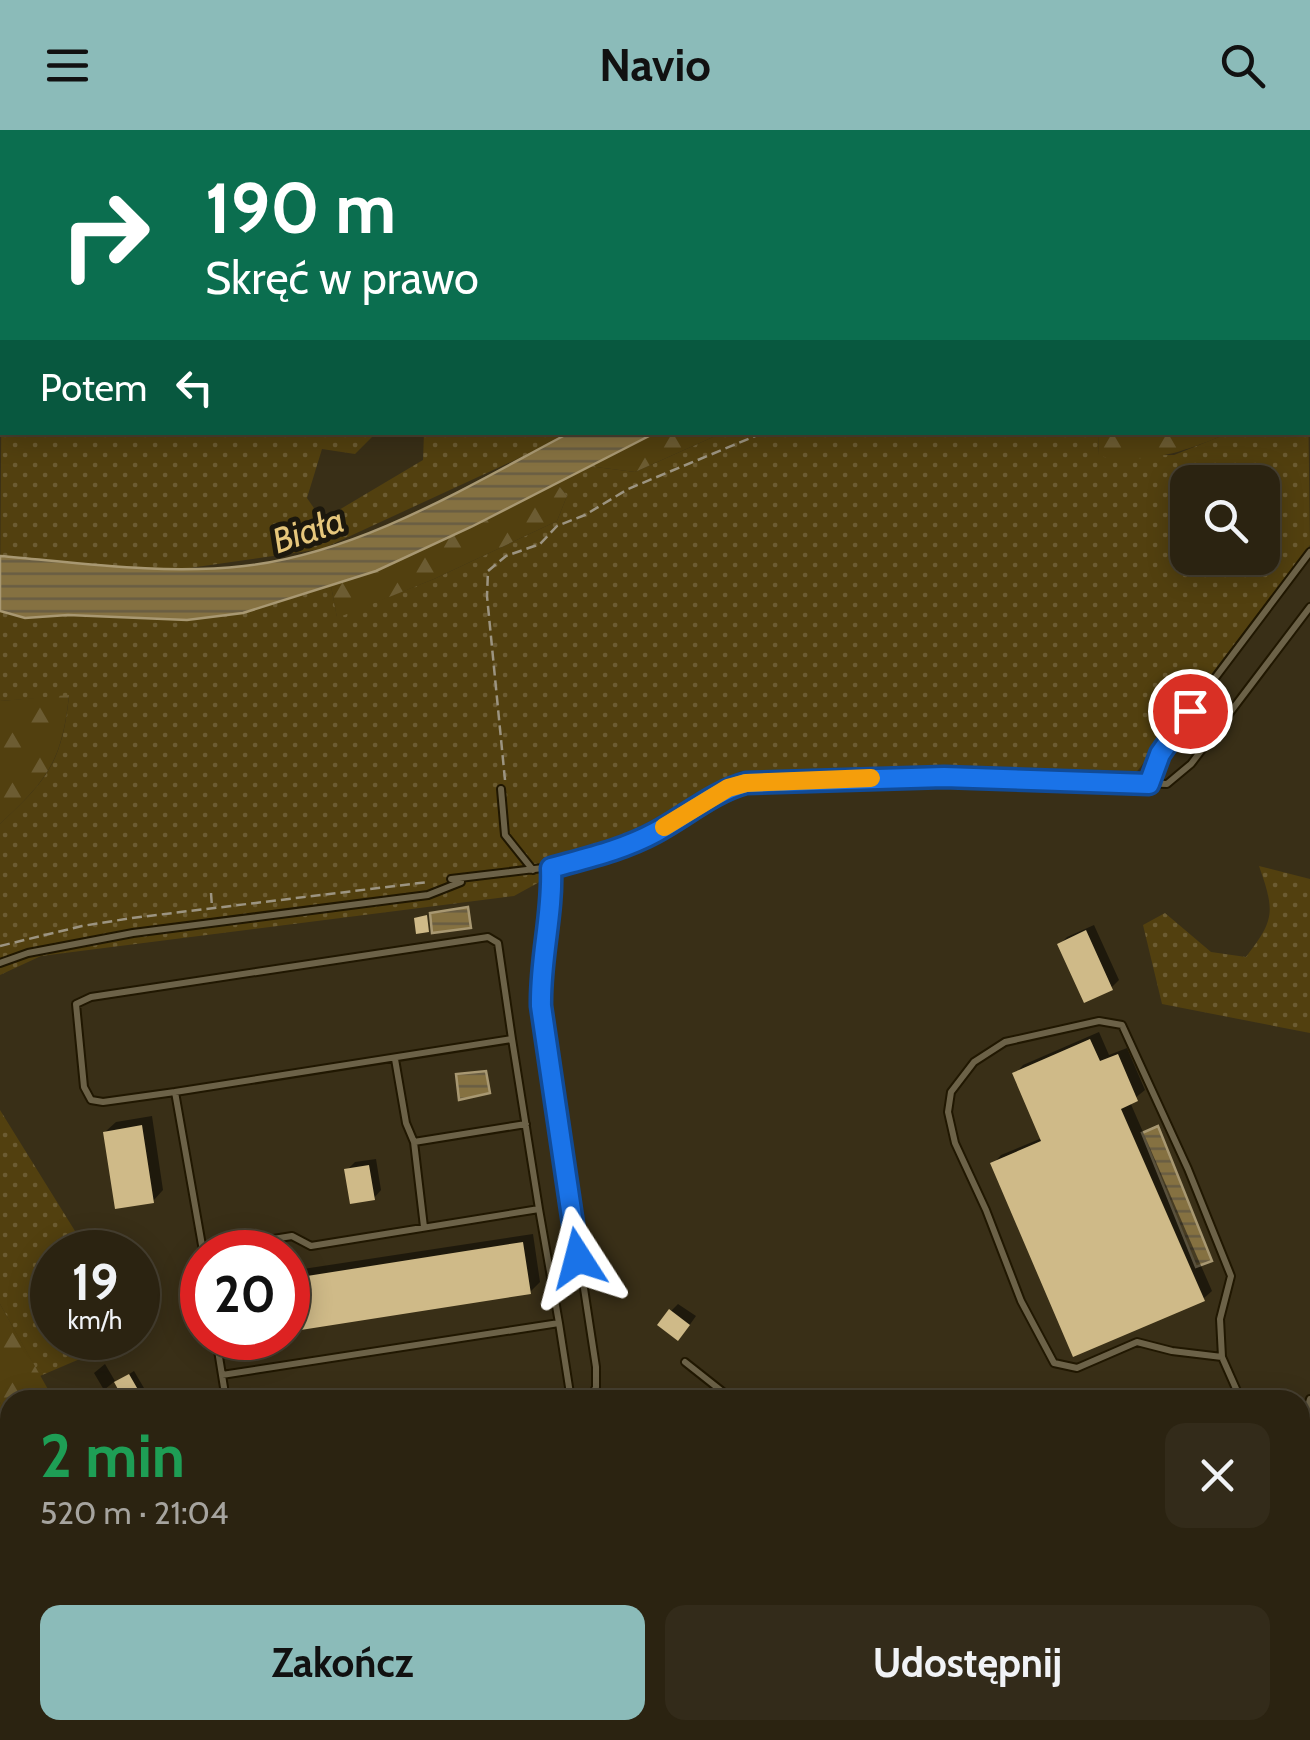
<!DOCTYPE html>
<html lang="pl">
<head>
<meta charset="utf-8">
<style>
  body { margin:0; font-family:Cabin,sans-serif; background:#332b1a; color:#f1f3f6; height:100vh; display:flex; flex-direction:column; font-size:38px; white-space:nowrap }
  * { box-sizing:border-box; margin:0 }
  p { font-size:32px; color:#a6a49f }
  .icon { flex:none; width:55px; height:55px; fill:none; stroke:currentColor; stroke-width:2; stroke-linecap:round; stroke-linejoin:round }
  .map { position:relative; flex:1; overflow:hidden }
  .panel { position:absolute; left:0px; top:1260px; width:1310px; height:350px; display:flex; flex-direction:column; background:#2b2311; border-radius:30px 30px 0 0; box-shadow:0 5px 25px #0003,0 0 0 2px #474031 }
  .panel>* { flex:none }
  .hud { position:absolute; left:0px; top:0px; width:1310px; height:305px; box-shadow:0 5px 25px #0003,0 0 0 2px #474031; background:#0b6e4f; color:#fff; overflow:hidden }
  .buttons { position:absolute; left:1170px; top:335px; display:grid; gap:20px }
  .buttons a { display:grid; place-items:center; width:110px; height:110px; border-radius:20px; background:#2b2311; box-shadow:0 5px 25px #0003,0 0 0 2px #474031; font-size:50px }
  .speed { position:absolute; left:30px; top:1100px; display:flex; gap:20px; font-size:50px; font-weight:700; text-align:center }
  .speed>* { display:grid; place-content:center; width:130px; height:130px; border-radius:50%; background:#2b2311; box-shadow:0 5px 25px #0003,0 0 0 2px #474031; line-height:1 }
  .speed small { font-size:25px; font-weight:400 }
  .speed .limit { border:15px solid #d22; background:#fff; color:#111 }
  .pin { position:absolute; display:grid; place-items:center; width:85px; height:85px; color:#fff; margin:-42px; border:5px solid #fff; border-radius:50%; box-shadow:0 2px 10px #0007 }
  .me { position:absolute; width:110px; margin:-55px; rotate:351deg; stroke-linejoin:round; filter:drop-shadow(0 0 8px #0008) }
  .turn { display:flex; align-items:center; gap:35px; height:210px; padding:0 40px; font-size:45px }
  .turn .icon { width:130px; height:130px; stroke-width:2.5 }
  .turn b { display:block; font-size:70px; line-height:85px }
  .then { display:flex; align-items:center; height:95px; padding:0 40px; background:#0003; gap:20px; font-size:38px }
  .round { display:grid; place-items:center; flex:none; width:105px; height:105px; border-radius:20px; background:#332b1a }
  .head { display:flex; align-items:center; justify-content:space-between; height:170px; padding:0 40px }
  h1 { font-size:60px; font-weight:700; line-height:75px; color:#1e9e55 }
  .action { display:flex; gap:20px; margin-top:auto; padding:20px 40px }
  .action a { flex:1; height:115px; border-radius:20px; background:#8bbbb9; color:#111; font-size:40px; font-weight:700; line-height:115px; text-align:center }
  .action a+a { background:#332b1a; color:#f1f3f6 }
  header { display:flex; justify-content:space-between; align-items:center; height:130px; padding:0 40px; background:#8bbbb9; color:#111; font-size:45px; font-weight:700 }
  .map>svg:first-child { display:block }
</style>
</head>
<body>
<header><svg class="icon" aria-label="menu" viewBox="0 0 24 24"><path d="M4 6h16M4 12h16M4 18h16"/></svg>Navio<svg class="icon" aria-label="search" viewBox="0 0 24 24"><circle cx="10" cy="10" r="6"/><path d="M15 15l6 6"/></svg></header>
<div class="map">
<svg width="1310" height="1610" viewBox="0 0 1310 1610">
  <defs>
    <pattern id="green-dots" width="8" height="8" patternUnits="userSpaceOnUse" patternTransform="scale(2.5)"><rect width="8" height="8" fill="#52400f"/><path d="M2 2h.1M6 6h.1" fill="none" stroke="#6c5c32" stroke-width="1.8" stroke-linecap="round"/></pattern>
    <pattern id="forest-firs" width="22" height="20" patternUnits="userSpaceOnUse" patternTransform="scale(2.5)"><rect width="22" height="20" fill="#52400f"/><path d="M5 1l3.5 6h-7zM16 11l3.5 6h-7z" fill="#6c5c32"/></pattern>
    <pattern id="water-rules" width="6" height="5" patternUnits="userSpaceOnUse" patternTransform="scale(2.5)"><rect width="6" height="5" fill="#857141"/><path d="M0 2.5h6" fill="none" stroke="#685d43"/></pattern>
  </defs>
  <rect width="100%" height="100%" fill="#392f17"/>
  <path fill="url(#green-dots)" fill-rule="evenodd" d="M874 0H1084L872 2Z
    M2 203V302L376 303 355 324 322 319 307 368 322 390 423 330 424 303H566L543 317 322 419 0 465Z
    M1308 263 1310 415 1135 644 741 641 514 766 41 826 0 845V694C48 649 62 632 69 566L0 571V481L37 488 68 485 187 490 243 483 331 456 337 487 434 449 557 391 567 366 556 352 588 336 635 342 722 303H1099L1098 326 1174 325 1229 303 1308 302ZM1188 352H1262V428H1188Z
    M1259 736 1310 749V903L1162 874 1143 795 1165 783 1211 822 1246 827C1275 790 1275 781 1259 736Z
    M0 980 88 1122H52V1208H129L40 1246 0 1174Z
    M0 1272 10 1296V1383L0 1369Z
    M0 1555 10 1561V1600H161L160 1610H0Z"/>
  <path fill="url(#forest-firs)" d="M655 303H722L635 342 588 336Z
    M1099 303V302L1229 303C1180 323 1151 334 1098 326Z
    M556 352 567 366 557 391 434 449 337 488 331 456C409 429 483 391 556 352Z
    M69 565C62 631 48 649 0 694V571Z
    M0 1174 54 1270H10V1296L0 1272Z"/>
  <path fill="url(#water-rules)" stroke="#a89872" stroke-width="2.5" d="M569 303H655L471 397 376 441 243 483 187 490 68 485 25 488 0 481V426C81 433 163 445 244 436 360 423 468 356 569 303Z
    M468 777 471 798 432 803 430 783Z
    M486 941 490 963 459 970 456 944Z
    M1158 996 1212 1131 1196 1137 1142 1003Z"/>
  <path fill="#0007" d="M191 0H247L249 2H192Z
    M1094 795 1119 850 1111 858 1060 814 1067 807Z
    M1099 902 1109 925 1127 918 1145 960 1130 972 1212 1161 1203 1169 993 1034 1001 1025 1042 1008 1015 944 1023 935Z
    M152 986 163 1060 153 1071 105 1002 116 992Z
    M376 1029 381 1060 374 1068 347 1040 355 1032Z
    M533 1104 540 1152 530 1162 288 1200V1133L291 1130 301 1129 303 1139Z
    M678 1174 696 1186 686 1200 671 1181Z
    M105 1234 115 1251 104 1260 94 1243Z
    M134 1241 151 1270H127L117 1252Z
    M10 1416V1442L9 1443 0 1430V1424Z
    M10 1507V1529L7 1532 2 1526 7 1520 2 1515Z
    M174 1600H258L260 1610H241L240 1603 205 1604V1610H174Z
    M341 1600H423L422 1610H340Z
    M727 1600H789L790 1610H728Z
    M831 1600H891L892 1610H832Z
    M980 1600H1093L1090 1610H977Z"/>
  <path fill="#cfba88" d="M427 785 429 802 416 804 414 788Z
    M1086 800 1113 860 1084 873 1057 814Z
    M1090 909 1100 931 1118 924 1138 971 1121 979 1205 1171 1073 1227 990 1033 1041 1011 1012 943Z
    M142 995 154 1073 115 1079 103 1002Z
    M369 1035 375 1070 350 1074 344 1039Z
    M523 1112 531 1164 288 1202V1149Z
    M669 1179 690 1195 678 1211 657 1195Z
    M129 1244 144 1270H124L114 1252Z"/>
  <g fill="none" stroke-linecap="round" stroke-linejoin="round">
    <g stroke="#201701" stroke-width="10">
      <path id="service" d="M534 2 545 0
        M623 2 634 0
        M673 2 680 0
        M0 128H2
        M0 151 2 150
        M0 170H2
        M0 188 2 187
        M1149 654 1166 613 1310 422
        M501 659 505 705 533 740
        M451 749 551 737
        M0 833 28 823 133 803 428 765 461 752V748
        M395 929 406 993 414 1012
        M175 962 103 972 91 970 84 957 76 874 91 867 488 807 498 813 512 909
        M424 1097 414 1012 526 994
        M203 1120 292 1106 311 1116 539 1079 559 1193 222 1245
        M203 1121 175 962 512 909 539 1079
        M559 1193 571 1270
        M216 1208 226 1270
        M1222 1227 1172 1221 1137 1212 1077 1238 1054 1233 1021 1171 986 1080 955 1013 948 982 951 962 974 932 1005 912 1099 891 1122 895 1188 1039 1231 1146 1220 1189 1222 1227 1241 1270
        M685 1232 733 1270
        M590 1270 596 1257V1237L541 876 540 836 552 765 551 737C587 728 623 720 656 702 686 686 713 662 746 653L944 647 1167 654 1191 634 1310 477
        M1300 1303 1310 1269
        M277 1600 279 1610
        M645 1600 646 1610
        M800 1600 801 1610
        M1159 1610 1162 1600
        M1209 1610 1212 1600"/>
    </g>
    <g stroke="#201701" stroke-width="16">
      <path id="minor" d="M0 1482 10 1471"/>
    </g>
    <path stroke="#9c9481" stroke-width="2.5" stroke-dasharray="10 5" stroke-linecap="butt" d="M1212 2 1214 0
      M505 650 487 466 488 441 506 426 540 414 557 396 585 385 628 359 765 302
      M211 763 212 777
      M0 816 82 796 132 788 428 752"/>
    <use href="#service" stroke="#6c6248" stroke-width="6"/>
    <use href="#minor" stroke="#6c6248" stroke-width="12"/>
  </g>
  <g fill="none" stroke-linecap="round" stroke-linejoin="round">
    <g stroke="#114b97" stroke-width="25">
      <path id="route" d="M578 1128 541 876C540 827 553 785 551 738 587 728 623 720 656 702 686 686 713 662 746 653L944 647 1149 654 1160 624 1190 581"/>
    </g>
    <use href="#route" stroke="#1a73e8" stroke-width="18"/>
    <path stroke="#f59e0b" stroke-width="18" d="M664 697 728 658 746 653 871 648"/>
  </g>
  <g text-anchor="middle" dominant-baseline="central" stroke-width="10" stroke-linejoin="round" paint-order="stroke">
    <g font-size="35" font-style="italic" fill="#e6c77c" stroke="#1c180d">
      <text transform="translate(308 400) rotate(-19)">Biała</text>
    </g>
  </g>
</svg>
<div class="buttons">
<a><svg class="icon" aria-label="search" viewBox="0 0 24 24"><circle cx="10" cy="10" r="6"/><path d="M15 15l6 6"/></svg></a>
</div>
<div class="speed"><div>19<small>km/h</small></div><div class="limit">20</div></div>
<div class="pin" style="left:1190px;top:581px;background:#d93025"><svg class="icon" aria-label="arrive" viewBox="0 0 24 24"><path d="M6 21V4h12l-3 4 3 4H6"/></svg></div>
<svg class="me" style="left:578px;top:1128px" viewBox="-20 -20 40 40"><path d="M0-17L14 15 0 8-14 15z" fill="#1a73e8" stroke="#fff" stroke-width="4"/></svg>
<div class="hud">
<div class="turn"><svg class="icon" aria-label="right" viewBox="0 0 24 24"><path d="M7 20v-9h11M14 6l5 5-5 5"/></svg><div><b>190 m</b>Skręć w prawo</div></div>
<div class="then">Potem<svg class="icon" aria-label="left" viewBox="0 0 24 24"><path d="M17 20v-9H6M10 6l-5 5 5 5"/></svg></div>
</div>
<section class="panel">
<div class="head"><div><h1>2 min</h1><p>520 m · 21:04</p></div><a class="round"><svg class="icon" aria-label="close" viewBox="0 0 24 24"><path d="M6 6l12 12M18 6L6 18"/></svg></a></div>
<div class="action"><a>Zakończ</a><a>Udostępnij</a></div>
</section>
</div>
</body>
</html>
